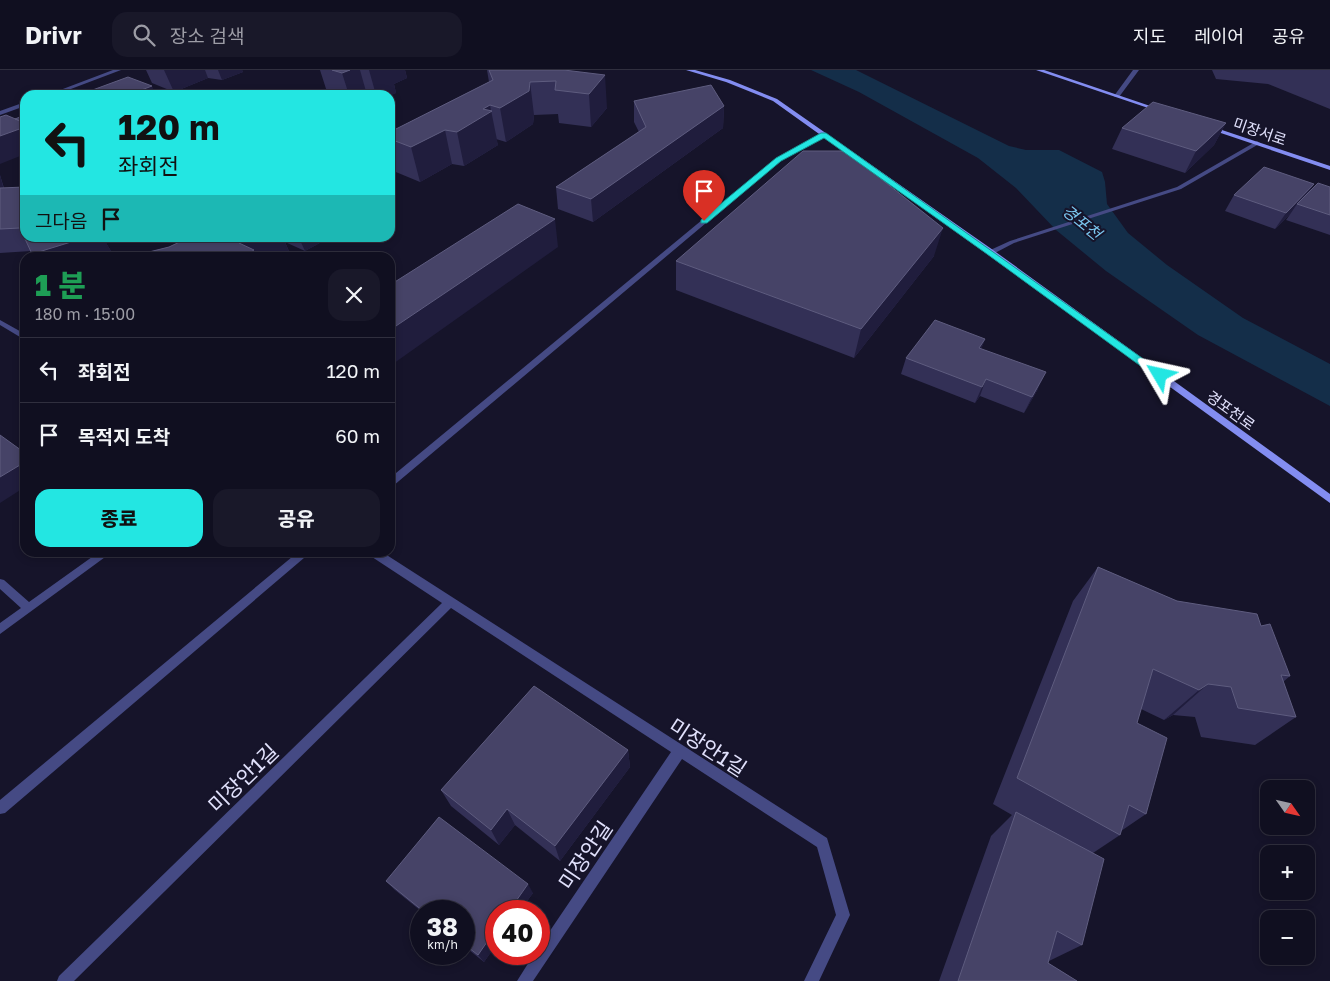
<!DOCTYPE html>
<html lang="ko">
<head>
<meta charset="utf-8">
<style>
  body { margin:0; font-family:"Golos Text","Noto Sans KR",sans-serif; background:#191829; color:#f1f3f6; height:100vh; display:flex; flex-direction:column; font-size:19px; white-space:nowrap }
  * { box-sizing:border-box; margin:0 }
  p { font-size:16px; color:#9c9ca5 }
  .icon { flex:none; width:28px; height:28px; fill:none; stroke:currentColor; stroke-width:2; stroke-linecap:round; stroke-linejoin:round }
  .map { position:relative; flex:1; overflow:hidden }
  .drawer { position:absolute; left:20px; top:182px; width:375px; height:305px; display:flex; flex-direction:column; background:#100f20; border-radius:15px; box-shadow:0 2px 8px #0003,0 0 0 1px #302f3e }
  .drawer>* { flex:none }
  .guide { position:absolute; left:20px; top:20px; width:375px; height:152px; border-radius:15px; box-shadow:0 2px 8px #0003,0 0 0 1px #302f3e; background:#23e6e2; color:#111; overflow:hidden }
  .needle { width:32px; rotate:124deg }
  .buttons { position:absolute; left:1260px; top:710px; display:grid; gap:10px }
  .buttons a { display:grid; place-items:center; width:55px; height:55px; border-radius:10px; background:#100f20; box-shadow:0 2px 8px #0003,0 0 0 1px #302f3e; font-size:25px }
  .speed { position:absolute; left:410px; top:830px; display:flex; gap:10px; font-size:25px; font-weight:700; text-align:center }
  .speed>* { display:grid; place-content:center; width:65px; height:65px; border-radius:50%; background:#100f20; box-shadow:0 2px 8px #0003,0 0 0 1px #302f3e; line-height:1 }
  .speed small { font-size:12px; font-weight:400 }
  .speed .limit { border:8px solid #d22; background:#fff; color:#111 }
  .pin { position:absolute; display:grid; place-items:center; width:42px; height:42px; color:#fff; margin:-51px -21px; border-radius:50% 50% 50% 0; rotate:-45deg; box-shadow:0 0 5px #0007 }
  .pin .icon { rotate:45deg }
  .me { position:absolute; width:55px; margin:-28px; rotate:306deg; stroke-linejoin:round; filter:drop-shadow(0 0 4px #0008) }
  .turn { display:flex; align-items:center; gap:18px; height:105px; padding:0 15px; font-size:22px }
  .turn .icon { width:65px; height:65px; stroke-width:2.5 }
  .turn b { display:block; font-size:35px; line-height:42px }
  .then { display:flex; align-items:center; height:48px; padding:0 15px; background:#0003; gap:10px; font-size:19px }
  .round { display:grid; place-items:center; flex:none; width:52px; height:52px; border-radius:15px; background:#191829 }
  .summary { display:flex; align-items:center; justify-content:space-between; height:85px; padding:0 15px }
  h1 { font-size:30px; font-weight:800; line-height:38px; color:#1e9e55 }
  .action { display:flex; gap:10px; margin-top:auto; padding:10px 15px }
  .action a { flex:1; height:58px; border-radius:15px; background:#23e6e2; color:#111; font-size:20px; font-weight:800; line-height:58px; text-align:center }
  .action a+a { background:#191829; color:#f1f3f6 }
  ul { padding:0; list-style:none }
  li { display:flex; align-items:center; gap:15px; height:65px; padding:0 15px; border-top:1px solid #302f3e }
  li div { flex:1 }
  li b { display:block; font-size:19px }
  li em { font-style:normal }
  header { display:flex; align-items:center; gap:30px; box-sizing:border-box; height:70px; padding:0 25px; background:#100f20; border-bottom:1px solid #302f3e }
  header strong { font-size:24px }
  nav { display:flex; gap:28px; margin-inline-start:auto; font-size:18px }
  .search { width:350px; height:45px; background:#191829; display:flex; align-items:center; gap:12px; box-sizing:border-box; padding:0 18px; border-radius:15px; color:#9c9ca5; font-size:19px }
  .map>svg:first-child { display:block }
</style>
</head>
<body>
<header>
<strong>Drivr</strong>
<div class="search"><svg class="icon" aria-label="search" viewBox="0 0 24 24"><circle cx="10" cy="10" r="6"/><path d="M15 15l6 6"/></svg>장소 검색</div>
<nav><a>지도</a><a>레이어</a><a>공유</a></nav>
</header>
<div class="map">
<svg width="1330" height="911" viewBox="0 0 1330 911">
  <rect width="100%" height="100%" fill="#16142a"/>
  <path fill="#142e49" d="M811 0H856L1009 76 1026 80H1059L1102 102 1105 112 1107 134 1128 163 1167 195 1243 248 1330 294V336L1198 265 1106 201 1056 160 1016 118 978 88 859 22Z"/>
  <g fill="none" stroke-linecap="round" stroke-linejoin="round">
    <path fill="#454a84" fill-rule="evenodd" d="M1257 71 1260 73 1259 74 1181 119 1014 173 993 184 986 182 1010 171 1177 117Z"/>
    <path fill="#454a84" fill-rule="evenodd" d="M113 0H121L55 25H47Z
      M1133 0H1139L1119 27H1115L1114 26Z
      M25 32V36L0 45V41Z
      M822 64 827 65 781 90 393 416 390 417V408L777 88Z
      M0 250 25 264V270L0 255Z
      M99 482H112L0 564V553L21 538 0 519V509L4 510 29 532Z
      M298 482H311L5 743 0 744V730Z
      M368 482H382L827 768 850 845 819 911H804L836 845 817 777 682 689 533 911H517L534 884H539V877L671 682 451 538 74 911H57L59 906 442 533 369 485Z"/>
    <path fill="#838df1" fill-rule="evenodd" d="M686 0H695L730 10 777 29 993 180 1330 424V433L987 184 773 31 726 12Z
      M1036 0H1044L1162 40 1157 41Z
      M1206 56H1210L1330 96V100L1206 58Z"/>
  </g>
  <path fill="#333056" d="M146 0H242L243 2 222 10 208 8 174 22 152 13Z
    M320 0H405L407 8 394 14 396 23 390 25H328Z
    M487 0H564L607 38 591 57 559 53 558 44 534 45 533 54 506 72 496 69 498 75 464 96 452 94 420 112 391 100 390 97V62L489 12Z
    M1212 0H1330V39L1268 14 1216 9Z
    M634 31 724 36 723 58 593 152 558 139 556 117 639 62 634 52Z
    M1226 53 1214 75 1185 103 1112 79 1122 58Z
    M0 105 4 118 25 168H103L114 186 110 187H129L169 177 188 168H329L305 181 285 172 292 188H35L31 181 0 183Z
    M1314 114 1309 121 1330 117V165L1286 150 1291 143 1275 159 1225 141 1234 125Z
    M934 186 854 288 676 220V191Z
    M985 269 981 279 1038 319 1024 343 980 326 975 333 901 304 906 288Z
    M1098 497 1177 531 1261 556 1290 606 1283 612 1296 647 1255 675 1201 667 1195 647 1173 645 1164 650 1141 639 1137 653 1146 744 1121 761 1120 765 1093 783 1082 875 1049 891H1048V893L1077 911H939L991 766 1012 745 993 734 1073 531Z
    M628 680 630 697 560 791 515 755 499 775 451 736 441 720Z
    M386 811 533 823 520 841H496V875L484 892 464 876V841H421L395 820Z"/>
  <path fill="#201d3d" d="M164 0H205L208 8 174 22Z
    M218 0H242L243 2 222 10Z
    M350 0H360L367 25H349L342 3Z
    M369 0H405L407 8 394 14 396 23 390 26V25H376Z
    M605 5 607 38 591 57 589 24Z
    M530 12 534 45 533 54 506 72 500 38Z
    M152 16 156 25H128Z
    M490 35 498 75 464 96 457 62 483 39Z
    M724 36 723 58 593 152 591 129Z
    M1226 53 1214 75 1185 103 1196 81Z
    M25 57V84L0 94V66Z
    M445 60 452 94 420 112 411 77Z
    M0 105 6 128 0 130Z
    M1314 114 1304 130 1297 134 1291 143 1275 159 1286 143Z
    M555 149 558 177 390 296V260Z
    M943 158 934 186 854 288 861 259Z
    M84 168H103L114 186 108 188H35L32 184Z
    M250 168H283L292 188H241L239 173Z
    M299 168H329L305 181Z
    M338 168H344L339 170Z
    M985 269 979 285V278Z
    M1046 302 1038 319 1024 343 1032 327Z
    M986 309 980 326 975 333 982 317Z
    M25 392V417L0 433V407Z
    M1208 614 1173 645 1164 650 1199 620Z
    M628 680 630 697 560 791 555 776Z
    M507 739 515 755 499 775 491 760Z
    M528 814 533 823 520 841H509Z
    M496 859V875L484 892 478 885Z"/>
  <path fill="#464367" stroke="#5e5c7f" d="M332 0H350L342 3Z
    M489 0H564L605 5 589 24 555 20 556 11 530 12 529 21 500 38 490 35 483 39 492 41 457 62 445 60 411 77 390 69V62L493 10Z
    M128 7 152 16 128 25H79Z
    M711 15 724 36 591 129 556 117 646 57 634 31Z
    M1153 32 1226 53 1196 81 1122 58Z
    M6 45 25 53V57L0 66V47Z
    M25 45V53L15 49Z
    M803 81H846L943 158 861 259 676 191Z
    M1264 97 1314 114 1286 143 1234 125Z
    M1318 113 1330 117V145L1297 134Z
    M25 117V168H84L32 184 20 158 0 159V118Z
    M518 134 555 149 390 260V215Z
    M188 168H250L239 173 254 180 241 188H78V187H129L169 177Z
    M935 250 985 269 979 278 1046 302 1032 327 986 309 982 317 906 288Z
    M0 365 25 383V392L0 407Z
    M1098 497 1177 531 1257 544 1261 556 1270 554 1290 606 1281 605 1296 647 1238 638 1231 617 1208 614 1199 620 1153 599 1137 653 1167 668 1146 744 1129 735 1120 765 1017 708Z
    M534 616 628 680 555 776 507 739 491 760 441 720Z
    M1016 742 1104 789 1082 875 1057 861 1048 893 1077 911H958Z
    M439 747 528 814 509 841H496V859L478 885 464 874V841H423L386 811Z"/>
  <path fill="#23e6e2" stroke="#179693" d="M821 63H826L1163 303V308H1157L987 184 824 68 781 91 707 153H701V150L776 88Z"/>
  <g text-anchor="middle" dominant-baseline="central" stroke-width="4" stroke-linejoin="round" paint-order="stroke">
    <g font-size="15" fill="#e1e1fc" stroke="#16142a">
      <text transform="translate(1260 61) rotate(19)">미장서로</text>
      <text transform="translate(1231 340) rotate(36)">경포천로</text>
    </g>
    <g font-size="16" font-style="italic" fill="#7bc7f0" stroke="#16142a">
      <text transform="translate(1082 152) rotate(39)">경포천</text>
    </g>
    <g font-size="21" fill="#e1e1fc" stroke="#16142a">
      <text transform="translate(708 677) rotate(33)">미장안1길</text>
      <text transform="translate(243 708) rotate(-44)">미장안1길</text>
      <text transform="translate(585 785) rotate(-56)">미장안길</text>
    </g>
  </g>
</svg>
<div class="buttons">
<a><svg class="needle" viewBox="-14 -14 28 28"><path d="M0-13l5 13h-10z" fill="#e53935"/><path d="M0 13l5-13h-10z" fill="#9c9ca5"/></svg></a>
<a>+</a>
<a>−</a>
</div>
<div class="speed"><div>38<small>km/h</small></div><div class="limit">40</div></div>
<div class="pin" style="left:704px;top:151px;background:#d93025"><svg class="icon" aria-label="arrive" viewBox="0 0 24 24"><path d="M6 21V4h12l-3 4 3 4H6"/></svg></div>
<svg class="me" style="left:1160px;top:305px" viewBox="-20 -20 40 40"><path d="M0-17L14 15 0 8-14 15z" fill="#23e6e2" stroke="#fff" stroke-width="4"/></svg>
<div class="guide">
<div class="turn"><svg class="icon" aria-label="left" viewBox="0 0 24 24"><path d="M17 20v-9H6M10 6l-5 5 5 5"/></svg><div><b>120 m</b>좌회전</div></div>
<div class="then">그다음<svg class="icon" aria-label="arrive" viewBox="0 0 24 24"><path d="M6 21V4h12l-3 4 3 4H6"/></svg></div>
</div>
<section class="drawer">
<div class="summary"><div><h1>1 분</h1><p>180 m · 15:00</p></div><a class="round"><svg class="icon" aria-label="close" viewBox="0 0 24 24"><path d="M6 6l12 12M18 6L6 18"/></svg></a></div>
<ul>
<li><svg class="icon" aria-label="left" viewBox="0 0 24 24"><path d="M17 20v-9H6M10 6l-5 5 5 5"/></svg><div><b>좌회전</b></div><em>120 m</em></li>
<li><svg class="icon" aria-label="arrive" viewBox="0 0 24 24"><path d="M6 21V4h12l-3 4 3 4H6"/></svg><div><b>목적지 도착</b></div><em>60 m</em></li>
</ul>
<div class="action"><a>종료</a><a>공유</a></div>
</section>
</div>
</body>
</html>
